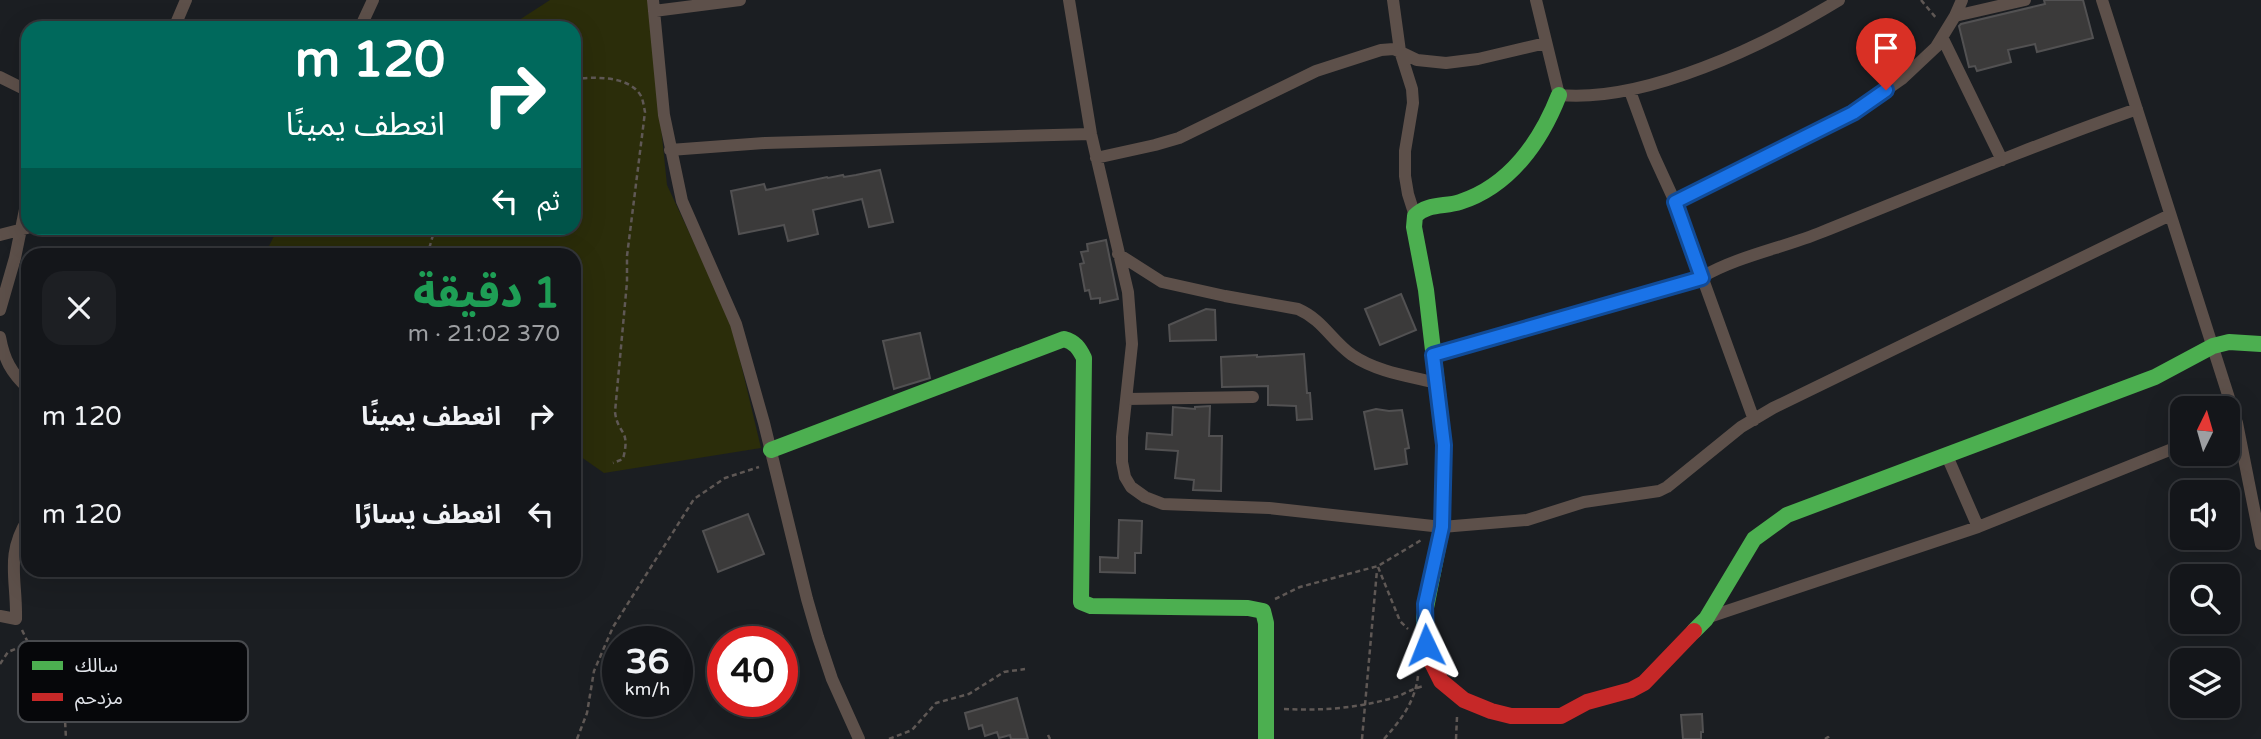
<!DOCTYPE html>
<html lang="ar">
<head>
<meta charset="utf-8">
<style>
  body { margin:0; font-family:"Varela Round","Noto Sans Arabic",sans-serif; background:#1d1f23; color:#f1f3f6; direction:rtl; height:100vh; display:flex; flex-direction:column; font-size:26px; white-space:nowrap }
  * { box-sizing:border-box; margin:0 }
  p { font-size:23px; color:#9d9fa2 }
  .icon { flex:none; width:38px; height:38px; fill:none; stroke:currentColor; stroke-width:2; stroke-linecap:round; stroke-linejoin:round }
  .map { position:relative; flex:1; overflow:hidden; direction:ltr }
  .drawer { position:absolute; left:21px; top:248px; width:560px; height:329px; display:flex; flex-direction:column; background:#14161a; border-radius:21px; box-shadow:0 7px 28px #0002,0 0 0 2px #333539; direction:rtl }
  .drawer>* { flex:none }
  .top-card { position:absolute; left:21px; top:21px; width:560px; height:214px; border-radius:21px; box-shadow:0 7px 28px #0002,0 0 0 2px #333539; direction:rtl; background:#00695c; color:#fff; overflow:hidden }
  .needle { width:46px; rotate:5deg }
  .fabs { position:absolute; left:2170px; top:396px; display:grid; gap:14px }
  .fabs a { display:grid; place-items:center; width:70px; height:70px; border-radius:14px; background:#14161a; box-shadow:0 7px 28px #0002,0 0 0 2px #333539; font-size:35px }
  .speed { position:absolute; left:602px; top:626px; display:flex; gap:14px; font-size:35px; font-weight:700; text-align:center }
  .speed>* { display:grid; place-content:center; width:91px; height:91px; border-radius:50%; background:#14161a; box-shadow:0 7px 28px #0002,0 0 0 2px #333539; line-height:1 }
  .speed small { font-size:18px; font-weight:400 }
  .speed .limit { border:10px solid #d22; background:#fff; color:#111 }
  .pin { position:absolute; display:grid; place-items:center; width:60px; height:60px; color:#fff; margin:-72px -30px; border-radius:50% 50% 50% 0; rotate:-45deg; box-shadow:0 0 7px #0007 }
  .pin .icon { rotate:45deg }
  .me { position:absolute; width:77px; margin:-38px; rotate:358deg; stroke-linejoin:round; filter:drop-shadow(0 0 5px #0008) }
  .turn { display:flex; align-items:center; gap:24px; height:147px; padding:0 21px; font-size:32px }
  .turn .icon { width:91px; height:91px; stroke-width:2.5 }
  .turn b { display:block; font-size:49px; line-height:60px }
  .then { display:flex; align-items:center; height:66px; padding:0 21px; background:#0003; gap:14px; font-size:26px }
  .round { display:grid; place-items:center; flex:none; width:74px; height:74px; border-radius:21px; background:#1d1f23 }
  .headline { display:flex; align-items:center; justify-content:space-between; height:119px; padding:0 21px }
  h1 { font-size:42px; font-weight:800; line-height:52px; color:#1e9e55 }
  ul { padding:0; list-style:none }
  li { display:flex; align-items:center; gap:21px; height:98px; padding:0 21px }
  li div { flex:1 }
  li b { display:block; font-size:26px }
  li em { font-style:normal }
  .map>svg:first-child { display:block }
</style>
</head>
<body>
<div class="map">
<svg width="2261" height="739" viewBox="0 0 2261 739">
  <rect width="100%" height="100%" fill="#1b1e22"/>
  <path fill="#2b2d0a" d="M550 0H648L667 185 731 322 761 448 604 473 574 452V256H264L278 228H574V28H507Z"/>
  <path fill="#3b3a3a" stroke="#525152" stroke-width="2" d="M2044 0H2083L2093 38 2037 52 2035 44 2008 50 2011 62 1977 71 1975 66 1969 67 1959 26 1961 24 2045 4Z
    M880 170 893 222 869 227 862 199 813 210 818 234 788 241 784 225 739 234 731 191 764 184 766 190 827 177 828 178 843 175 844 177 856 175Z
    M1106 240 1118 299 1100 303V298L1091 299 1089 290 1085 291 1080 264 1084 263 1081 252 1088 251 1087 244Z
    M1401 294 1416 330 1380 345 1365 309Z
    M1206 309 1215 310 1216 340 1170 341 1169 325Z
    M920 333 930 378 894 389 883 341Z
    M1304 354 1307 393H1310L1312 419 1297 420 1296 406 1268 405V386L1222 387 1221 357 1257 355V357Z
    M1210 406 1209 436H1222L1221 491 1193 490 1194 480 1175 478 1178 451 1146 449 1147 433 1172 435 1173 407 1195 409V407Z
    M1376 409 1389 411 1402 410 1409 448 1405 449 1407 464 1375 469 1364 412Z
    M748 514 764 554 718 572 703 531Z
    M1119 520 1142 521 1141 553H1135V573L1100 572V557L1118 558Z
    M1017 698 1028 739H1011L1010 735 999 738 997 732 985 736 982 725 969 729 965 713Z
    M1702 714 1703 732H1701V739H1683L1681 715Z"/>
  <g fill="none" stroke-linecap="round" stroke-linejoin="round">
    <path stroke="#5f5855" stroke-width="2.5" stroke-dasharray="5 3.5" stroke-linecap="butt" d="M1921 0 1937 19
      M574 79C594 77 629 75 641 96 643 100 644 107 645 112L627 256V282L615 412C618 436 631 428 623 459L613 463
      M427 256 435 228
      M1378 567 1400 621 1408 629
      M1275 599 1300 587 1378 566 1423 539
      M22 630 65 720 66 739
      M0 664 8 652 27 644
      M1284 709C1322 711 1362 708 1399 696 1407 692 1415 688 1424 686
      M1048 735 1050 739
      M577 739 587 713 594 671 613 627 694 499 725 478 759 467
      M889 739 912 730 936 703 969 694 1004 672 1025 669
      M1362 739 1377 570
      M1384 739C1401 720 1415 702 1418 676
      M1456 739 1457 717
      M1825 739 1828 737 1829 739"/>
    <path stroke="#5d504a" stroke-width="12" d="M653 0 664 115 682 201 736 324 764 423 807 599 818 637 832 679 859 739
      M1069 0 1091 134 1128 292 1132 344 1122 437V462L1125 477 1131 487 1145 497 1163 504 1269 508 1442 527 1527 520 1584 502 1659 491 1667 487 1741 427 1773 408 2170 215
      M1393 0 1400 51 1412 89 1413 103 1405 151V176L1408 194 1415 216
      M1536 0 1559 95C1646 103 1765 45 1839 0
      M2102 0 2237 423 2261 544
      M654 11 740 0
      M1955 16 2025 0
      M174 28 186 0
      M360 28 373 0
      M1942 37 2002 160
      M0 77 28 91
      M1630 91 1653 154 1675 202 1754 420
      M670 150 765 143 1091 134
      M1096 158 1155 145 1179 138 1316 71 1381 50 1394 49 1417 60 1446 63 1478 59 1546 43
      M1675 202 1853 113 1903 78 1936 47 1955 16 1962 0
      M0 235 27 228
      M1118 254 1162 282 1225 296 1298 309C1323 320 1331 340 1352 355 1377 372 1408 376 1437 383
      M0 310 15 258 28 195
      M0 337C4 359 11 373 28 388
      M1433 355 1702 277C1738 256 1783 248 1822 232 1927 190 2031 146 2137 109
      M1127 399 1253 397
      M1947 456 1978 527
      M0 616 16 619C17 579 5 555 28 519
      M1706 618 1978 527 2182 445"/>
    <path stroke="#4caf50" stroke-width="16" d="M771 450 1064 339C1075 342 1079 348 1084 358L1081 602 1091 606 1248 608 1263 611 1266 623V739
      M1694 631 1706 619 1754 539 1787 515 2155 377 2213 346 2229 342 2261 344
      M1432 663 1426 645 1424 618 1442 527 1444 445 1426 290 1414 227 1415 216C1427 203 1445 207 1460 202 1510 186 1541 141 1559 95"/>
    <path stroke="#c62828" stroke-width="16" d="M1432 663 1441 681 1464 700 1491 711 1511 716H1561L1587 702 1631 690 1644 683 1694 631"/>
  </g>
  <g fill="none" stroke-linecap="round" stroke-linejoin="round">
    <g stroke="#114b97" stroke-width="18">
      <path id="route" d="M1426 645 1425 604 1442 527 1444 445 1433 355 1702 278 1675 202 1853 113 1886 90"/>
    </g>
    <use href="#route" stroke="#1a73e8" stroke-width="12"/>
  </g>
  <rect x="18" y="641" width="230" height="81" rx="10" fill="#06070a" stroke="#484a4e" stroke-width="2"/>
  <rect x="32" y="661" width="31" height="9" fill="#4caf50"/>
  <rect x="32" y="693" width="31" height="8" fill="#c62828"/>
  <g font-size="19" fill="#e2e5eb">
    <text x="75" y="672">سالك</text>
    <text x="75" y="704">مزدحم</text>
  </g>
</svg>
<div class="fabs">
<a><svg class="needle" viewBox="-14 -14 28 28"><path d="M0-13l5 13h-10z" fill="#e53935"/><path d="M0 13l5-13h-10z" fill="#9d9fa2"/></svg></a>
<a><svg class="icon" aria-label="sound" viewBox="0 0 24 24"><path d="M4 9h4l5-4v14l-5-4H4zM17 9q2 3 0 6"/></svg></a>
<a><svg class="icon" aria-label="search" viewBox="0 0 24 24"><circle cx="10" cy="10" r="6"/><path d="M15 15l6 6"/></svg></a>
<a><svg class="icon" aria-label="layers" viewBox="0 0 24 24"><path d="M12 4l9 5-9 5-9-5zM3 14l9 5 9-5"/></svg></a>
</div>
<div class="speed"><div>36<small>km/h</small></div><div class="limit">40</div></div>
<div class="pin" style="left:1886px;top:90px;background:#d93025"><svg class="icon" aria-label="arrive" viewBox="0 0 24 24"><path d="M6 21V4h12l-3 4 3 4H6"/></svg></div>
<svg class="me" style="left:1426px;top:645px" viewBox="-20 -20 40 40"><path d="M0-17L14 15 0 8-14 15z" fill="#1a73e8" stroke="#fff" stroke-width="4"/></svg>
<div class="top-card">
<div class="turn"><svg class="icon" aria-label="right" viewBox="0 0 24 24"><path d="M7 20v-9h11M14 6l5 5-5 5"/></svg><div><b>120 m</b>انعطف يمينًا</div></div>
<div class="then">ثم<svg class="icon" aria-label="left" viewBox="0 0 24 24"><path d="M17 20v-9H6M10 6l-5 5 5 5"/></svg></div>
</div>
<section class="drawer">
<div class="headline"><div><h1>1 دقيقة</h1><p>370 m · 21:02</p></div><a class="round"><svg class="icon" aria-label="close" viewBox="0 0 24 24"><path d="M6 6l12 12M18 6L6 18"/></svg></a></div>
<ul>
<li><svg class="icon" aria-label="right" viewBox="0 0 24 24"><path d="M7 20v-9h11M14 6l5 5-5 5"/></svg><div><b>انعطف يمينًا</b></div><em>120 m</em></li>
<li><svg class="icon" aria-label="left" viewBox="0 0 24 24"><path d="M17 20v-9H6M10 6l-5 5 5 5"/></svg><div><b>انعطف يسارًا</b></div><em>120 m</em></li>
</ul>
</section>
</div>
</body>
</html>
